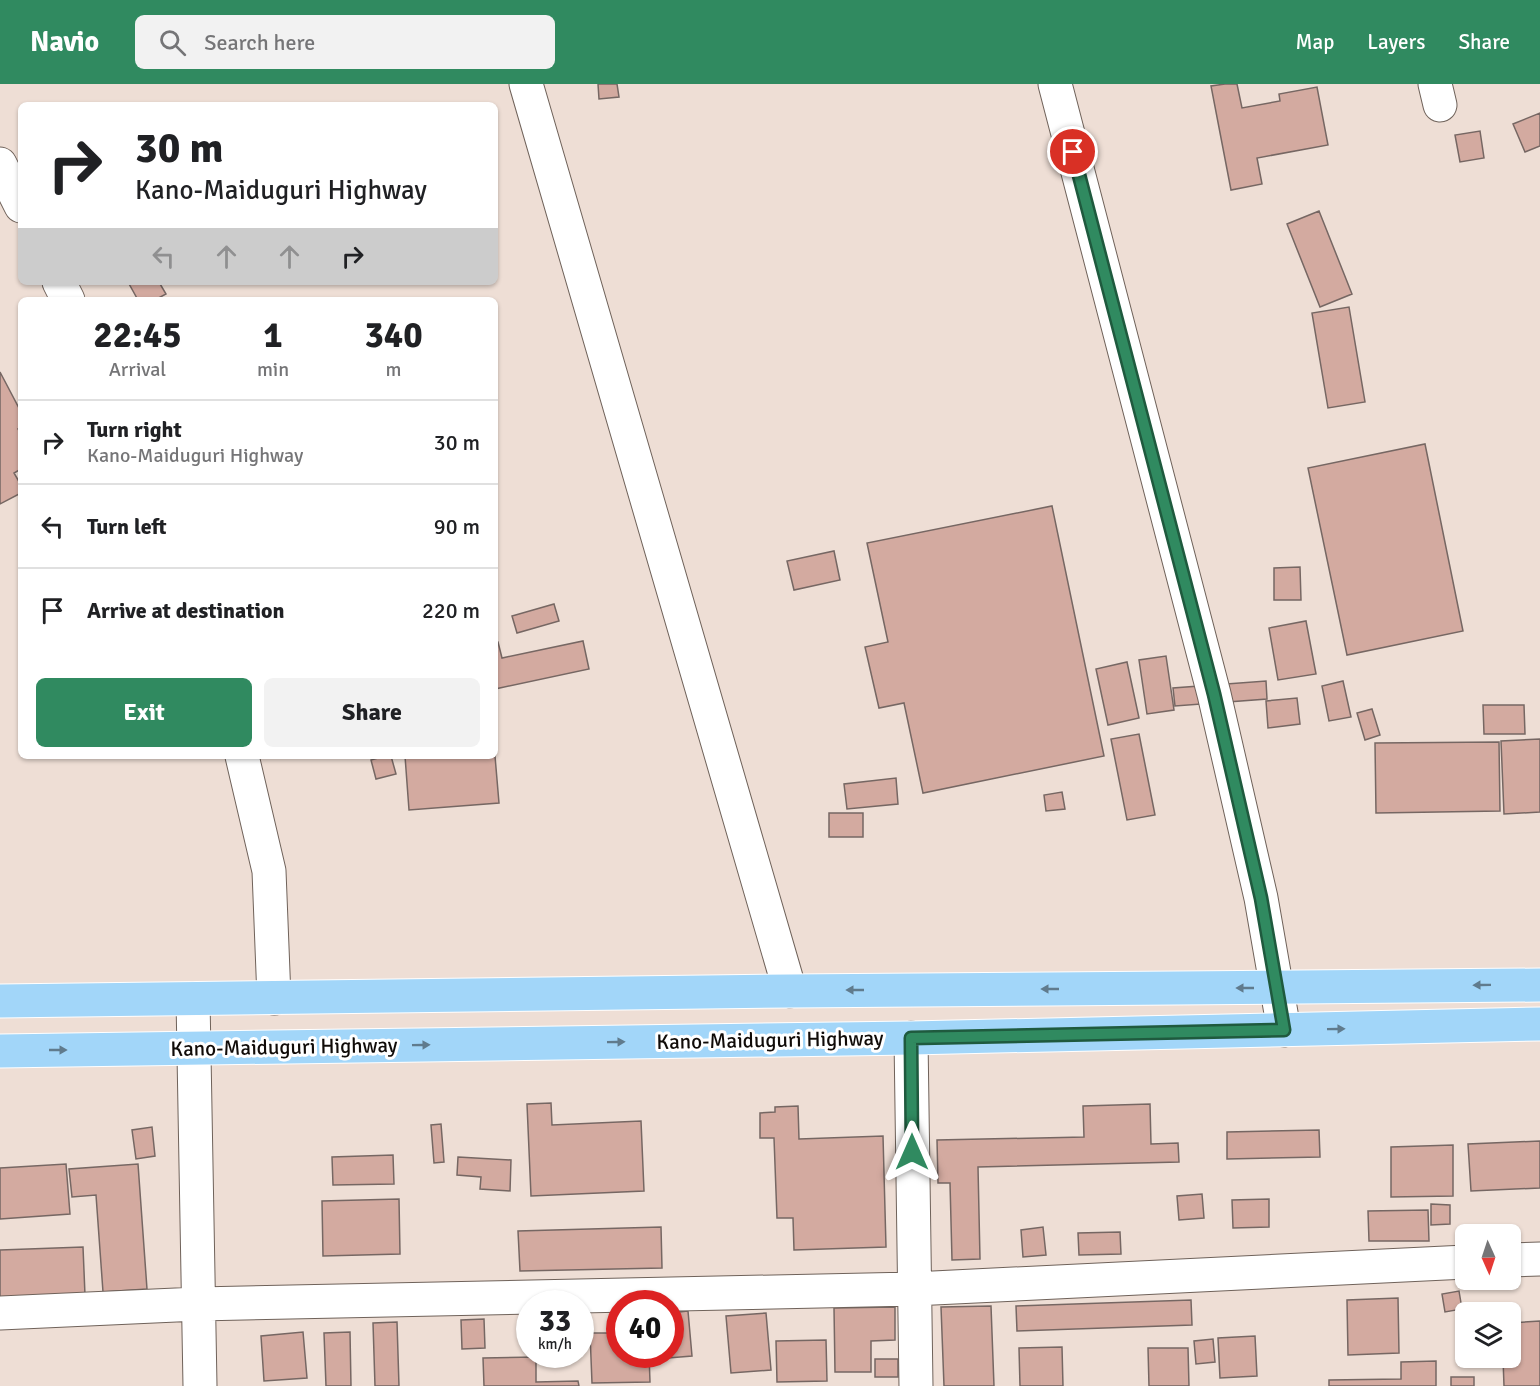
<!DOCTYPE html>
<html lang="en">
<head>
<meta charset="utf-8">
<style>
  body { margin:0; font-family:Signika,sans-serif; background:#f2f2f2; color:#202124; height:100vh; display:flex; flex-direction:column; font-size:22px; white-space:nowrap }
  * { box-sizing:border-box; margin:0 }
  p { font-size:20px; color:#757577 }
  .icon { flex:none; width:33px; height:33px; fill:none; stroke:currentColor; stroke-width:2; stroke-linecap:round; stroke-linejoin:round }
  .map { position:relative; flex:1; overflow:hidden }
  .side { position:absolute; left:18px; top:213px; width:480px; height:462px; display:flex; flex-direction:column; background:#fff; border-radius:9px; box-shadow:0 2px 4px #0004 }
  .side>* { flex:none }
  .top-card { position:absolute; left:18px; top:18px; width:480px; height:183px; border-radius:9px; box-shadow:0 2px 4px #0004; background:#fff; color:#202124; overflow:hidden }
  .needle { width:39px; rotate:177deg }
  .tools { position:absolute; left:1455px; top:1140px; display:grid; gap:12px }
  .tools a { display:grid; place-items:center; width:66px; height:66px; border-radius:9px; background:#fff; box-shadow:0 2px 4px #0004; font-size:30px }
  .speed { position:absolute; left:516px; top:1206px; display:flex; gap:12px; font-size:30px; font-weight:700; text-align:center }
  .speed>* { display:grid; place-content:center; width:78px; height:78px; border-radius:50%; background:#fff; box-shadow:0 2px 4px #0004; line-height:1 }
  .speed small { font-size:15px; font-weight:400 }
  .speed .limit { border:9px solid #d22; background:#fff; color:#111 }
  .pin { position:absolute; display:grid; place-items:center; width:51px; height:51px; color:#fff; margin:-26px; border:3px solid #fff; border-radius:50%; box-shadow:0 2px 6px #0007 }
  .me { position:absolute; width:66px; margin:-33px; rotate:0deg; stroke-linejoin:round; filter:drop-shadow(0 0 4px #0008) }
  .turn { display:flex; align-items:center; gap:21px; height:126px; padding:0 18px; font-size:27px }
  .turn .icon { width:78px; height:78px; stroke-width:2.5 }
  .turn b { display:block; font-size:42px; line-height:51px }
  .lanes { display:flex; align-items:center; height:57px; padding:0 18px; background:#0003; justify-content:center; gap:30px; direction:ltr }
  .lanes .off { opacity:.35 }
  .eta { display:flex; justify-content:space-evenly; align-items:center; height:102px; text-align:center }
  .eta b { font-size:36px; font-weight:800; line-height:42px }
  .button { display:flex; gap:12px; margin-top:auto; padding:12px 18px }
  .button a { flex:1; height:69px; border-radius:9px; background:#308a60; color:#fff; font-size:24px; font-weight:800; line-height:69px; text-align:center }
  .button a+a { background:#f2f2f2; color:#202124 }
  ul { padding:0; list-style:none }
  li { display:flex; align-items:center; gap:18px; height:84px; padding:0 18px; border-top:2px solid #e0e0e0 }
  li div { flex:1 }
  li b { display:block; font-size:22px }
  li em { font-style:normal }
  header { display:flex; align-items:center; gap:36px; box-sizing:border-box; height:84px; padding:0 30px; background:#308a60; color:#fff }
  header strong { font-size:28px }
  nav { display:flex; gap:33px; margin-inline-start:auto; font-size:21px }
  .search { width:420px; height:54px; background:#f2f2f2; display:flex; align-items:center; gap:15px; box-sizing:border-box; padding:0 21px; border-radius:9px; color:#757577; font-size:22px }
  .map>svg:first-child { display:block }
</style>
</head>
<body>
<header>
<strong>Navio</strong>
<div class="search"><svg class="icon" aria-label="search" viewBox="0 0 24 24"><circle cx="10" cy="10" r="6"/><path d="M15 15l6 6"/></svg>Search here</div>
<nav><a>Map</a><a>Layers</a><a>Share</a></nav>
</header>
<div class="map">
<svg width="1540" height="1302" viewBox="0 0 1540 1302">
  <rect width="100%" height="100%" fill="#eeded5"/>
  <path fill="#d3aaa0" stroke="#766763" stroke-width="1.5" d="M598 0H617L619 13 599 15Z
    M1225 0H1237L1242 24 1280 17 1279 10 1317 3 1328 61 1257 74 1262 100 1231 106 1211 2Z
    M1540 29V62L1525 68 1513 40Z
    M1480 47 1484 74 1460 78 1455 51Z
    M1319 127 1352 210 1320 223 1287 140Z
    M128 198H159L166 210 155 216H138Z
    M1349 223 1365 318 1328 324 1312 229Z
    M0 288 21 328V344L18 345 21 350V385L14 389 21 401V409L0 420Z
    M1425 360 1463 547 1347 571 1308 384Z
    M1052 422 1104 672 923 709 904 619 879 624 865 563 888 558 867 459Z
    M834 467 840 496 794 506 787 477Z
    M1300 483 1301 516H1274V484Z
    M554 520 559 537 517 549 512 532Z
    M1306 537 1316 590 1278 596 1269 544Z
    M583 557 589 585 495 605V558H498L502 574Z
    M1166 572 1174 626 1147 630 1139 576Z
    M1127 578 1139 634 1108 641 1096 585Z
    M1266 597 1267 615 1175 622 1173 604Z
    M1343 597 1351 633 1329 637 1322 602Z
    M1297 614 1300 640 1268 644 1266 617Z
    M1483 621H1524L1525 650H1484Z
    M1372 625 1380 651 1365 656 1357 629Z
    M1139 650 1155 731 1127 736 1111 655Z
    M1540 655V728L1504 730 1501 657Z
    M1499 658 1500 727 1376 729 1375 659Z
    M385 672H391L396 690 376 695 371 676Z
    M405 672H495L499 719 409 726Z
    M896 694 898 720 847 725 844 700Z
    M1062 708 1065 725 1046 727 1044 711Z
    M829 729H863V753H829Z
    M551 1019 552 1041 641 1037 644 1107 531 1112 527 1020Z
    M1150 1020 1151 1060 1178 1059 1179 1078 978 1083 980 1175 952 1176 950 1099H938L937 1056 1084 1053 1083 1022Z
    M798 1022 799 1055 883 1052 886 1163 794 1166 793 1134H777L774 1054H760V1029L775 1028V1023Z
    M441 1040 444 1078 434 1079 431 1041Z
    M152 1043 155 1072 136 1075 132 1046Z
    M1319 1046 1320 1073 1227 1075V1048Z
    M1540 1057V1104L1471 1107 1468 1060Z
    M1453 1061V1112L1391 1113V1063Z
    M393 1071 394 1100 333 1101 332 1073Z
    M458 1073 511 1076 510 1107 480 1105 481 1093 457 1091Z
    M66 1080 70 1130 0 1135V1084Z
    M138 1080 147 1205 103 1208 96 1111 72 1113 69 1085Z
    M1202 1110 1204 1134 1179 1136 1177 1112Z
    M399 1115 400 1170 323 1172 322 1117Z
    M1269 1115V1143L1233 1144 1232 1116Z
    M1431 1120 1450 1121V1140L1431 1141Z
    M1428 1126 1429 1157H1369L1368 1127Z
    M661 1143 662 1184 520 1187 518 1147Z
    M1043 1143 1046 1171 1023 1173 1021 1146Z
    M1120 1148 1121 1170 1079 1171 1078 1149Z
    M83 1163 85 1211 0 1214V1166Z
    M1459 1207 1462 1225 1445 1228 1442 1210Z
    M1398 1214 1399 1269 1348 1271 1347 1216Z
    M1191 1216 1192 1241 1017 1247 1016 1222Z
    M991 1222 994 1302H944L941 1223Z
    M895 1223V1256L871 1257V1288H835L834 1224Z
    M688 1227 692 1272 656 1275 655 1270H670V1229Z
    M766 1229 771 1286 731 1289 726 1232Z
    M484 1235 485 1264 462 1265 461 1236Z
    M1540 1237V1302H1504L1503 1274H1510V1239Z
    M397 1238 399 1302H375L373 1239Z
    M303 1248 307 1294 264 1297 261 1252Z
    M350 1248 351 1302H326L324 1249Z
    M590 1249H620V1270H649L650 1298 592 1299Z
    M1255 1252 1257 1292 1220 1294 1218 1254Z
    M1213 1255 1215 1278 1196 1280 1194 1257Z
    M826 1256 827 1297 777 1298 776 1257Z
    M1062 1263 1063 1302H1020L1019 1264Z
    M1148 1264H1188L1189 1302H1149Z
    M536 1273V1298L578 1297 579 1302H484L483 1274Z
    M875 1275H898V1293H875Z
    M1436 1277V1302H1329V1296L1401 1295V1278Z
    M1451 1293H1474V1302H1451Z"/>
  <g fill="none" stroke-linecap="round" stroke-linejoin="round">
    <g stroke="#6f625a" stroke-width="35">
      <path id="minor" d="M526 0 790 907
        M1055 0 1214 610 1261 814 1284 946
        M1435 0 1440 21
        M0 80 21 122
        M59 198 68 216
        M242 672 269 787 274 914
        M193 915 200 1302
        M911 954 916 1302
        M1510 1176 1540 1175
        M0 1229 198 1220 913 1205 1466 1178"/>
    </g>
    <g stroke="#fff" stroke-width="35">
      <path id="highway" d="M0 917 790 907 1540 901
        M0 967 911 954 1540 940"/>
    </g>
    <use href="#minor" stroke="#fff" stroke-width="33"/>
    <use href="#highway" stroke="#a2d6f9" stroke-width="33"/>
  </g>
  <defs><path id="oneway-solid" d="M-6-.8H1V-3.2L6.5 0L1 3.2V.8H-6Z" transform="scale(1.5)"/></defs>
  <g fill="#607b8d">
    <use href="#oneway-solid" transform="translate(1482 901) rotate(179)"/>
    <use href="#oneway-solid" transform="translate(1245 904) rotate(180)"/>
    <use href="#oneway-solid" transform="translate(1050 905) rotate(180)"/>
    <use href="#oneway-solid" transform="translate(855 906) rotate(180)"/>
    <use href="#oneway-solid" transform="translate(1336 945) rotate(-1)"/>
    <use href="#oneway-solid" transform="translate(616 958) rotate(-1)"/>
    <use href="#oneway-solid" transform="translate(421 961) rotate(-1)"/>
    <use href="#oneway-solid" transform="translate(58 966)"/>
  </g>
  <g fill="none" stroke-linecap="round" stroke-linejoin="round">
    <g stroke="#1f5a3e" stroke-width="15">
      <path id="route" d="M912 1068 911 954 1284 946 1261 814 1214 610 1073 68"/>
    </g>
    <use href="#route" stroke="#308a60" stroke-width="10"/>
  </g>
  <g text-anchor="middle" dominant-baseline="central" stroke-width="6" stroke-linejoin="round" paint-order="stroke">
    <g font-size="21" fill="#100b08" stroke="#fff">
      <text transform="translate(770 956) rotate(-1)">Kano-Maiduguri Highway</text>
      <text transform="translate(284 963) rotate(-1)">Kano-Maiduguri Highway</text>
    </g>
  </g>
</svg>
<div class="tools">
<a><svg class="needle" viewBox="-14 -14 28 28"><path d="M0-13l5 13h-10z" fill="#e53935"/><path d="M0 13l5-13h-10z" fill="#757577"/></svg></a>
<a><svg class="icon" aria-label="layers" viewBox="0 0 24 24"><path d="M12 4l9 5-9 5-9-5zM3 14l9 5 9-5"/></svg></a>
</div>
<div class="speed"><div>33<small>km/h</small></div><div class="limit">40</div></div>
<div class="pin" style="left:1073px;top:68px;background:#d93025"><svg class="icon" aria-label="arrive" viewBox="0 0 24 24"><path d="M6 21V4h12l-3 4 3 4H6"/></svg></div>
<svg class="me" style="left:912px;top:1068px" viewBox="-20 -20 40 40"><path d="M0-17L14 15 0 8-14 15z" fill="#308a60" stroke="#fff" stroke-width="4"/></svg>
<div class="top-card">
<div class="turn"><svg class="icon" aria-label="right" viewBox="0 0 24 24"><path d="M7 20v-9h11M14 6l5 5-5 5"/></svg><div><b>30 m</b>Kano-Maiduguri Highway</div></div>
<div class="lanes"><svg class="icon off" aria-label="left" viewBox="0 0 24 24"><path d="M17 20v-9H6M10 6l-5 5 5 5"/></svg><svg class="icon off" aria-label="ahead" viewBox="0 0 24 24"><path d="M12 20V5M6 11l6-6 6 6"/></svg><svg class="icon off" aria-label="ahead" viewBox="0 0 24 24"><path d="M12 20V5M6 11l6-6 6 6"/></svg><svg class="icon" aria-label="right" viewBox="0 0 24 24"><path d="M7 20v-9h11M14 6l5 5-5 5"/></svg></div>
</div>
<section class="side">
<div class="eta">
<div><b>22:45</b><p>Arrival</p></div>
<div><b>1</b><p>min</p></div>
<div><b>340</b><p>m</p></div>
</div>
<ul>
<li><svg class="icon" aria-label="right" viewBox="0 0 24 24"><path d="M7 20v-9h11M14 6l5 5-5 5"/></svg><div><b>Turn right</b><p>Kano-Maiduguri Highway</p></div><em>30 m</em></li>
<li><svg class="icon" aria-label="left" viewBox="0 0 24 24"><path d="M17 20v-9H6M10 6l-5 5 5 5"/></svg><div><b>Turn left</b></div><em>90 m</em></li>
<li><svg class="icon" aria-label="arrive" viewBox="0 0 24 24"><path d="M6 21V4h12l-3 4 3 4H6"/></svg><div><b>Arrive at destination</b></div><em>220 m</em></li>
</ul>
<div class="button"><a>Exit</a><a>Share</a></div>
</section>
</div>
</body>
</html>
